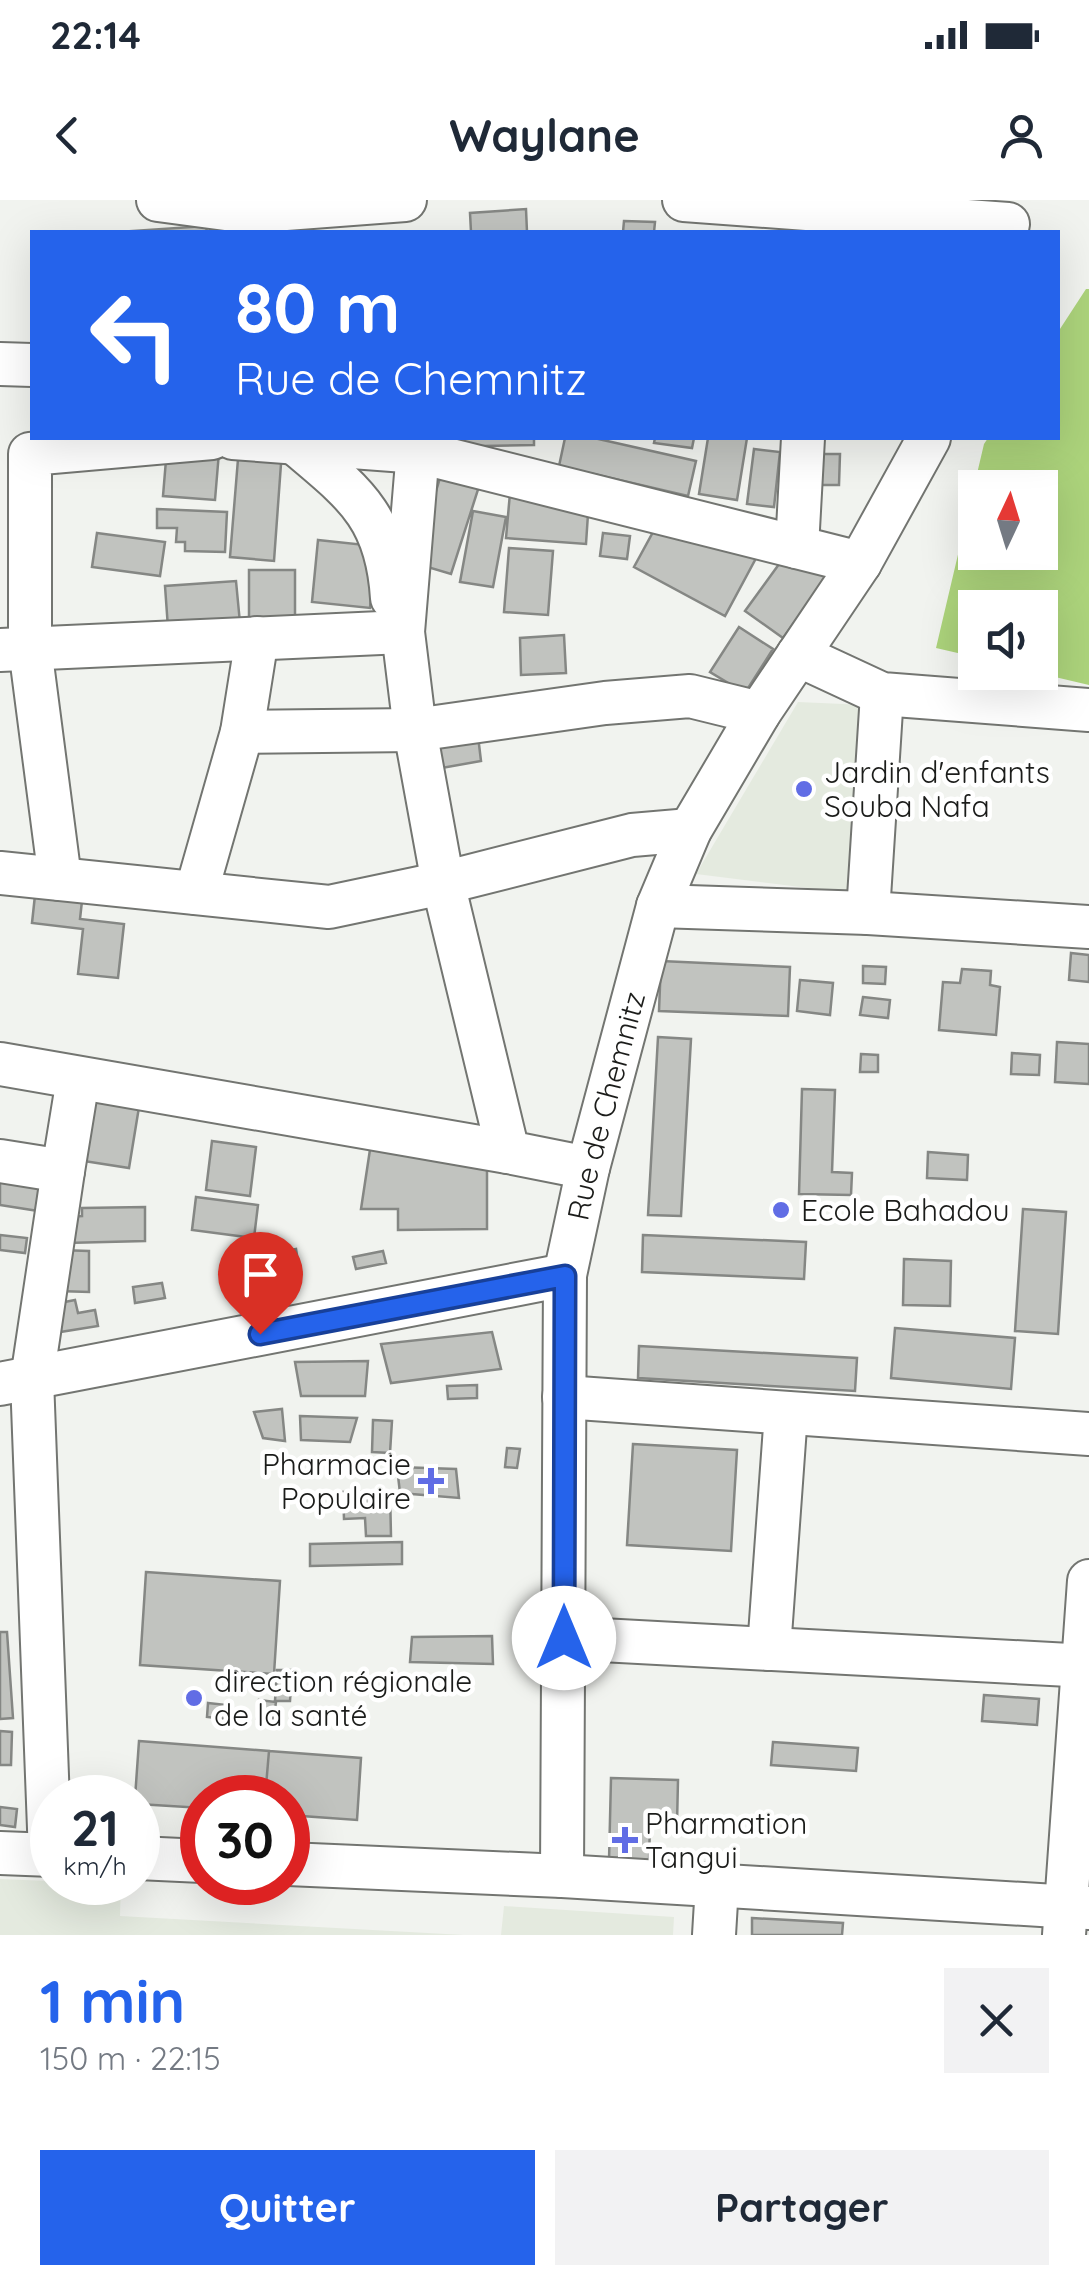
<!DOCTYPE html>
<html lang="fr">
<head>
<meta charset="utf-8">
<style>
  body { margin:0; font-family:Quicksand,sans-serif; background:#f2f2f3; color:#1f2937; height:100vh; display:flex; flex-direction:column; font-size:38px; white-space:nowrap }
  * { box-sizing:border-box; margin:0 }
  p { font-size:32px; color:#747a83 }
  .icon { flex:none; width:55px; height:55px; fill:none; stroke:currentColor; stroke-width:2; stroke-linecap:round; stroke-linejoin:round }
  .map { position:relative; height:1735px; overflow:hidden }
  .side { display:flex; flex-direction:column; background:#fff; flex:1 }
  .side>* { flex:none }
  .top-card { position:absolute; left:30px; top:30px; width:1030px; height:210px; border-radius:0px; box-shadow:0 10px 40px #0002; background:#2563eb; color:#fff; overflow:hidden }
  .needle { width:65px; rotate:4deg }
  .fabs { position:absolute; left:958px; top:270px; display:grid; gap:20px }
  .fabs a { display:grid; place-items:center; width:100px; height:100px; border-radius:0px; background:#fff; box-shadow:0 10px 40px #0002; font-size:50px }
  .speed { position:absolute; left:30px; top:1575px; display:flex; gap:20px; font-size:50px; font-weight:700; text-align:center }
  .speed>* { display:grid; place-content:center; width:130px; height:130px; border-radius:50%; background:#fff; box-shadow:0 10px 40px #0002; line-height:1 }
  .speed small { font-size:25px; font-weight:400 }
  .speed .limit { border:15px solid #d22; background:#fff; color:#111 }
  .pin { position:absolute; display:grid; place-items:center; width:85px; height:85px; color:#fff; margin:-102px -42px; border-radius:50% 50% 50% 0; rotate:-45deg; box-shadow:0 0 10px #0007 }
  .pin .icon { rotate:45deg }
  .me { position:absolute; width:110px; margin:-55px; rotate:0deg; stroke-linejoin:round; filter:drop-shadow(0 0 8px #0008) }
  .turn { display:flex; align-items:center; gap:35px; height:210px; padding:0 40px; font-size:45px }
  .turn .icon { width:130px; height:130px; stroke-width:2.5 }
  .turn b { display:block; font-size:70px; line-height:85px }
  .round { display:grid; place-items:center; flex:none; width:105px; height:105px; border-radius:0px; background:#f2f2f3 }
  .summary { display:flex; align-items:center; justify-content:space-between; height:170px; padding:0 40px }
  h1 { font-size:60px; font-weight:700; line-height:75px; color:#2563eb }
  .cta { display:flex; gap:20px; margin-top:auto; padding:20px 40px }
  .cta a { flex:1; height:115px; border-radius:0px; background:#2563eb; color:#fff; font-size:40px; font-weight:700; line-height:115px; text-align:center }
  .cta a+a { background:#f2f2f3; color:#1f2937 }
  .status { display:flex; justify-content:space-between; align-items:center; height:70px; padding:0 50px; background:#fff; direction:ltr }
  .status svg { height:28px; fill:currentColor }
  header { display:flex; justify-content:space-between; align-items:center; height:130px; padding:0 40px; background:#fff; font-size:45px; font-weight:700 }
  .map>svg:first-child { display:block }
</style>
</head>
<body>
<div class="status"><b>22:14</b><svg viewBox="0 0 49 12"><path d="M0 12V9h3v3zM5 12V6h3v6zM10 12V3h3v9zM15 12V0h3v12zM26 1h20v11H26zM47 4h2v5h-2z"/></svg></div>
<header><svg class="icon" aria-label="back" viewBox="0 0 24 24"><path d="M15 5l-7 7 7 7"/></svg>Waylane<svg class="icon" aria-label="person" viewBox="0 0 24 24"><circle cx="12" cy="8" r="4"/><path d="M4 21q1-7 8-7t8 7"/></svg></header>
<div class="map">
<svg width="1089" height="1735" viewBox="0 0 1089 1735">
  <rect width="100%" height="100%" fill="#f1f3ef"/>
  <path fill="#e4eadf" d="M798 502 866 505 857 694 696 674Z
    M0 1679 121 1684 120 1716 464 1735H0Z
    M504 1706 674 1717 673 1735H501Z"/>
  <path fill="#acd37b" fill-rule="evenodd" d="M1086 89H1089V485L1038 473 1040 408H975V457L936 448 984 244 988 238H1058V132ZM975 288H1040V352H975Z"/>
  <path fill="#c1c3bf" stroke="#858784" stroke-width="2.5" d="M526 9 527 32H471L470 13Z
    M624 21 655 22 654 32H623Z
    M206 26 207 32H118Z
    M432 238H534V245L432 247Z
    M565 238H594L696 261 688 296 559 266Z
    M655 238H694L692 248 654 243Z
    M708 238H747L737 300 699 294Z
    M239 247 282 250 274 361 230 357Z
    M167 248 219 252 215 300 163 296Z
    M754 249 780 252 774 307 747 304Z
    M818 254H840L839 285H818Z
    M444 265 482 277 451 374 414 363Z
    M510 293 589 299 586 344 506 338Z
    M671 299 762 347 725 416 634 367Z
    M157 309 227 312 225 352 185 351V342H176L177 328H157Z
    M473 311 506 317 493 387 460 382Z
    M97 333 165 342 160 376 92 367Z
    M603 333 630 336 627 359 600 356Z
    M318 340 375 346 370 408 312 402Z
    M509 348 553 351 548 415 504 412Z
    M790 349 828 376 783 438 745 411Z
    M249 370H295V423H249Z
    M236 381 240 423 168 428 165 386Z
    M739 427 773 449 745 493 710 472Z
    M564 435 566 473 521 475 520 438Z
    M478 536 481 561 436 569V543Z
    M36 686 83 692 80 719 124 724 118 778 78 774 83 729 32 723Z
    M1071 753 1089 755V782L1069 780Z
    M661 761 790 767 788 816 659 811Z
    M863 766 886 767 885 784 863 783Z
    M962 769 991 771 990 785 1000 787 996 835 939 830 943 782 960 783Z
    M800 780 833 783 830 815 797 811Z
    M863 797 890 800 888 818 860 815Z
    M658 837 691 839 681 1016 648 1015Z
    M1057 842 1089 844V884L1055 882Z
    M1012 853 1040 855 1039 875 1011 874Z
    M861 854 878 855V872H860Z
    M802 889 835 890 832 972 852 973 851 995 799 994Z
    M81 892 140 901 129 968 71 959Z
    M212 941 256 947 250 996 206 990Z
    M371 943 487 959V1029L398 1030V1009H361Z
    M928 952 968 955 967 980 927 978Z
    M0 973 56 980 51 1013 0 1005Z
    M196 997 258 1005 254 1038 192 1030Z
    M145 1007V1041L66 1043V1017L82 1016V1008Z
    M1023 1009 1066 1012 1058 1134 1015 1131Z
    M0 1035 27 1038 25 1053 0 1050Z
    M643 1035 806 1042 804 1079 642 1072Z
    M296 1049 299 1068 265 1075 261 1056Z
    M59 1050 89 1051V1092L58 1091Z
    M383 1051 386 1063 356 1069 353 1057Z
    M904 1059 951 1061 950 1106 903 1105Z
    M162 1083 165 1098 135 1103 133 1087Z
    M75 1100 78 1113 95 1110 98 1126 54 1133 49 1105Z
    M895 1128 1015 1138 1011 1189 891 1178Z
    M492 1132 501 1169 391 1183 381 1144Z
    M639 1146 857 1158 855 1191 638 1178Z
    M368 1161 365 1196H301L295 1162Z
    M477 1185V1198L448 1199 447 1186Z
    M282 1209 285 1241 263 1238 254 1212Z
    M300 1216 357 1218 350 1242 301 1240Z
    M373 1220 392 1221 390 1253 372 1252Z
    M633 1244 737 1250 731 1351 627 1345Z
    M507 1248 520 1249 517 1268 505 1267Z
    M397 1267 456 1269 459 1298 400 1293Z
    M390 1291 391 1336H366L365 1318 344 1319 343 1292Z
    M402 1342V1364L310 1366V1344Z
    M146 1372 280 1381 274 1474 140 1465Z
    M0 1432H7L13 1518 0 1519Z
    M492 1436 493 1464 410 1462 412 1437Z
    M277 1470H292L290 1501H275Z
    M984 1495 1039 1499 1037 1525 982 1521Z
    M259 1500 276 1502 273 1521 257 1519Z
    M208 1503 227 1505 226 1519 207 1517Z
    M0 1531 12 1532 11 1565H0Z
    M139 1541 269 1551 265 1598H202V1608L138 1604 135 1598Z
    M773 1542 858 1548 856 1571 771 1565Z
    M269 1551 361 1558 357 1620 288 1615V1598H265Z
    M611 1578 678 1580 677 1624 650 1623 649 1662 609 1661Z
    M0 1607 17 1609 15 1627 0 1625Z
    M752 1718 843 1723 842 1735H752Z"/>
  <g fill="none" stroke-linecap="round" stroke-linejoin="round">
    <g stroke="#737571" stroke-width="46">
      <g id="minor">
        <path d="M158 0 248 12 405 0"/>
        <path d="M684 0 1008 24"/>
        <path d="M0 164 32 165"/>
        <path d="M233 238 419 252 860 363"/>
        <path d="M419 238 403 432 415 530 443 683 508 952 588 968"/>
        <path d="M296 244C354 293 387 316 392 398"/>
        <path d="M797 347 803 238"/>
        <path d="M0 450 403 432"/>
        <path d="M798 455 882 494 1089 510"/>
        <path d="M242 532 415 530 605 503 690 496 759 513"/>
        <path d="M0 673 329 707 443 683 632 635 690 630"/>
        <path d="M60 679 30 448V254L212 238"/>
        <path d="M196 693 242 532 257 438"/>
        <path d="M658 706 868 713 1089 727"/>
        <path d="M868 713 882 494"/>
        <path d="M0 864 508 952"/>
        <path d="M0 961 63 971 32 1179 50 1655"/>
        <path d="M63 971 78 879"/>
        <path d="M0 1184 565 1075"/>
        <path d="M564 1197 1089 1234"/>
        <path d="M564 1438 1089 1466"/>
        <path d="M769 1449 786 1213"/>
        <path d="M0 1653 52 1655"/>
        <path d="M138 1658 202 1661"/>
        <path d="M288 1664 562 1676 1089 1708"/>
        <path id="s1" d="M562 1676 565 1075 588 968 658 706 690 630 759 513 860 363 929 238"/>
        <path d="M714 1735 717 1685"/>
        <path d="M1064 1735 1089 1381"/>
      </g>
    </g>
    <use href="#minor" stroke="#fff" stroke-width="42"/>
  </g>
  <g fill="none" stroke-linecap="round" stroke-linejoin="round">
    <g stroke="#184099" stroke-width="25">
      <path id="route" d="M260 1134 565 1076 564 1438"/>
    </g>
    <use href="#route" stroke="#2563eb" stroke-width="18"/>
  </g>
  <g fill="#616de5" stroke="#fff" stroke-width="4">
    <circle cx="804" cy="589" r="10"/>
    <circle cx="781" cy="1010" r="10"/>
    <path d="M426 1266h10v10h10v10h-10v10h-10v-10h-10v-10h10z"/>
    <circle cx="194" cy="1498" r="10"/>
    <path d="M620 1625h10v10h10v10h-10v10h-10v-10h-10v-10h10z"/>
  </g>
  <g text-anchor="middle" dominant-baseline="central" stroke-width="9" stroke-linejoin="round" paint-order="stroke">
    <g font-size="30" fill="#1b1c1a" stroke="#fff" text-anchor="start">
      <text x="824" y="572">Jardin d'enfants<tspan x="824" dy="34">Souba Nafa</tspan></text>
      <text x="801" y="1010">Ecole Bahadou</text>
      <text x="411" y="1264" text-anchor="end">Pharmacie<tspan x="411" dy="34">Populaire</tspan></text>
      <text x="214" y="1481">direction régionale<tspan x="214" dy="34">de la santé</tspan></text>
      <text x="645" y="1623">Pharmation<tspan x="645" dy="34">Tangui</tspan></text>
    </g>
    <g font-size="30" fill="#1b1c1a" stroke="#fff">
      <text stroke="none"><textPath href="#s1" startOffset="775">Rue de Chemnitz</textPath></text>
    </g>
  </g>
</svg>
<div class="fabs">
<a><svg class="needle" viewBox="-14 -14 28 28"><path d="M0-13l5 13h-10z" fill="#e53935"/><path d="M0 13l5-13h-10z" fill="#747a83"/></svg></a>
<a><svg class="icon" aria-label="sound" viewBox="0 0 24 24"><path d="M4 9h4l5-4v14l-5-4H4zM17 9q2 3 0 6"/></svg></a>
</div>
<div class="speed"><div>21<small>km/h</small></div><div class="limit">30</div></div>
<div class="pin" style="left:260px;top:1134px;background:#d93025"><svg class="icon" aria-label="arrive" viewBox="0 0 24 24"><path d="M6 21V4h12l-3 4 3 4H6"/></svg></div>
<svg class="me" style="left:564px;top:1438px" viewBox="-20 -20 40 40"><circle r="19" fill="#fff"/><path d="M0-13L10 11 0 6-10 11z" fill="#2563eb"/></svg>
<div class="top-card">
<div class="turn"><svg class="icon" aria-label="left" viewBox="0 0 24 24"><path d="M17 20v-9H6M10 6l-5 5 5 5"/></svg><div><b>80 m</b>Rue de Chemnitz</div></div>
</div>
</div>
<section class="side">
<div class="summary"><div><h1>1 min</h1><p>150 m · 22:15</p></div><a class="round"><svg class="icon" aria-label="close" viewBox="0 0 24 24"><path d="M6 6l12 12M18 6L6 18"/></svg></a></div>
<div class="cta"><a>Quitter</a><a>Partager</a></div>
</section>
</body>
</html>
